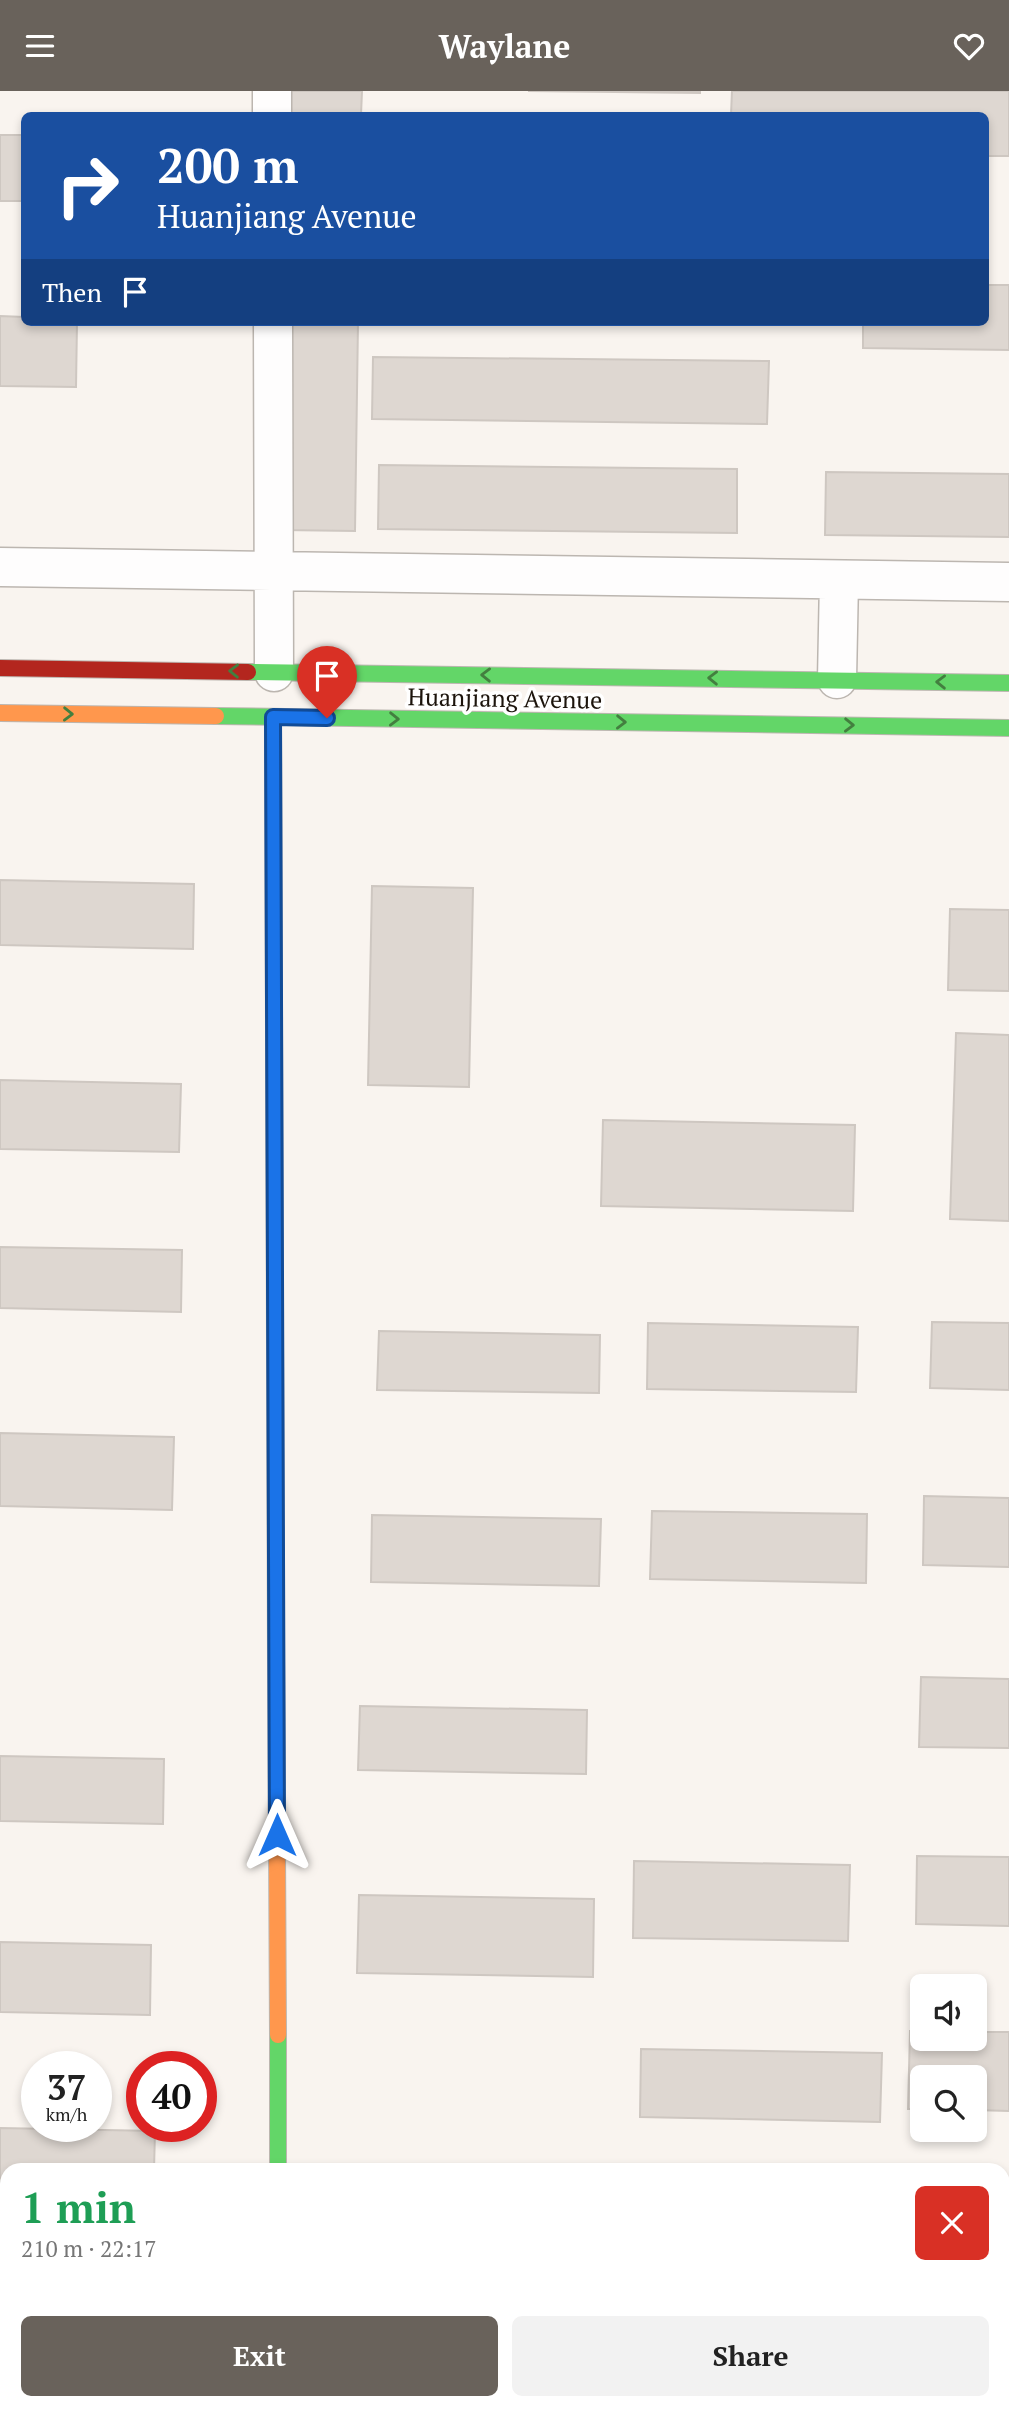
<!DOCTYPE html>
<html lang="en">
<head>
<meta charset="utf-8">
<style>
  body { margin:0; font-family:"PT Serif",serif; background:#f2f2f2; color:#222; height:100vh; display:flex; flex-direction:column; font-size:26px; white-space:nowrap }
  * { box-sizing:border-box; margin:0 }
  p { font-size:23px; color:#767676 }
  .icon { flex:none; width:38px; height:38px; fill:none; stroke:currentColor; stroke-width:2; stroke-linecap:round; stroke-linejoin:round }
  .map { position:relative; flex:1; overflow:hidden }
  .panel { position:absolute; left:0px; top:2072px; width:1010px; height:247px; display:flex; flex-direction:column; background:#fff; border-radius:21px 21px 0 0; box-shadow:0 4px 10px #0003 }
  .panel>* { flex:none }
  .top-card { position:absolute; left:21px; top:21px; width:968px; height:214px; border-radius:10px; box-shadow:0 4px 10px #0003; background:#1a4fa0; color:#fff; overflow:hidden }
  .buttons { position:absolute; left:910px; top:1883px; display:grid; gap:14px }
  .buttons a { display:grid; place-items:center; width:77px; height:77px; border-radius:10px; background:#fff; box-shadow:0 4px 10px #0003; font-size:35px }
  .speed { position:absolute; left:21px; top:1960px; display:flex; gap:14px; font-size:35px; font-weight:700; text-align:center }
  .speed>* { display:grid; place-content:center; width:91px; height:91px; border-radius:50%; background:#fff; box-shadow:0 4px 10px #0003; line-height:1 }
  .speed small { font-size:18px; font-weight:400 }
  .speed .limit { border:10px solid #d22; background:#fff; color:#111 }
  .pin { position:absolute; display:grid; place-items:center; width:60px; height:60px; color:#fff; margin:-72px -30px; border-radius:50% 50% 50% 0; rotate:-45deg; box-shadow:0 0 7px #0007 }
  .pin .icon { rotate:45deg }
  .me { position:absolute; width:77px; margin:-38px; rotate:0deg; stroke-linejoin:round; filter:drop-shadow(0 0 5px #0008) }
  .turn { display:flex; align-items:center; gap:24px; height:147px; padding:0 21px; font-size:32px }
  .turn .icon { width:91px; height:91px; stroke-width:2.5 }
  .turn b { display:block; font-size:49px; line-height:60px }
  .then { display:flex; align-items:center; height:66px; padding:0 21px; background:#0003; gap:14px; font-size:26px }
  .round { display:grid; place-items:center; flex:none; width:74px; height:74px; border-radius:10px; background:#f2f2f2 }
  .headline { display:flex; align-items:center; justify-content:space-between; height:119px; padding:0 21px }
  h1 { font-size:42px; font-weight:600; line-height:52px; color:#1e9e55 }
  .action { display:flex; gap:14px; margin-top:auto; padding:14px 21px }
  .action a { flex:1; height:80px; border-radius:10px; background:#69625b; color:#fff; font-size:28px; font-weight:600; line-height:80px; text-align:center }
  .action a+a { background:#f2f2f2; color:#222 }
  header { display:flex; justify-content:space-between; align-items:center; height:91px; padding:0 21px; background:#69625b; color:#fff; font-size:32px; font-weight:600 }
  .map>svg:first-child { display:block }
</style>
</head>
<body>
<header><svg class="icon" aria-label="menu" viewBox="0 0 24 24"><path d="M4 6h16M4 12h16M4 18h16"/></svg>Waylane<svg class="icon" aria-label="heart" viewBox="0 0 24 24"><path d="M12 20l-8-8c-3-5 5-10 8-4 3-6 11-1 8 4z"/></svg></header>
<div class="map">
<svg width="1009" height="2318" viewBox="0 0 1009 2318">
  <rect width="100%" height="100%" fill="#f9f4ef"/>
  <path fill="#ded7d1" stroke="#cec7c1" stroke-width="2" d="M290 0H362L361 24H289Z
    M528 0H700V2Z
    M732 0H1009V65H985V24H731Z
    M0 44H24V110H0Z
    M985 194H1009V259L863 257V231H985Z
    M0 225 24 226V231H77L76 296 0 295Z
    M286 231H358L355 440 283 439Z
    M373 266 769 270 767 333 372 328Z
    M379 374 737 378V442L378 438Z
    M826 381 1009 383V446L825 444Z
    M0 789 194 793 193 858 0 854Z
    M372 795 473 797 469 996 368 994Z
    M950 818 1009 819V900L948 899Z
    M956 942 1009 944V1130L950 1128Z
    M0 989 181 993 179 1061 0 1058Z
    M603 1029 855 1034 853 1120 601 1115Z
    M0 1156 182 1159 181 1221 0 1217Z
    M932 1231 1009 1232V1299L930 1297Z
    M648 1232 858 1236 856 1301 647 1298Z
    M379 1240 600 1244 599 1302 377 1299Z
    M0 1342 174 1346 172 1419 0 1415Z
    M924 1405 1009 1407V1476L923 1474Z
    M652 1420 867 1423 866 1492 650 1488Z
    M372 1424 601 1428 599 1495 371 1491Z
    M921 1586 1009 1588V1657L919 1656Z
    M360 1615 587 1619 586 1683 358 1679Z
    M0 1665 164 1668 163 1733 0 1730Z
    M917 1765 1009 1766V1835L916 1833Z
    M634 1770 850 1774 848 1850 633 1847Z
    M359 1804 594 1808 593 1886 357 1882Z
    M0 1851 151 1854 150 1924 0 1921Z
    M910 1940H922V1948H975V1941H1009V2020L975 2019V1986H922V2018H908Z
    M641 1958 882 1962 880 2031 640 2026Z
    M0 2037 155 2040 154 2079H7V2107H0Z
    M1003 2140H1009V2211H1003Z
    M7 2232V2305H0V2233Z"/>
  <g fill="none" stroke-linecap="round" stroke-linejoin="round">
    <g stroke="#bcb6b0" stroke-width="41">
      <path id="street" d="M272 0V24
        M273 231 274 581
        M0 476 1009 491
        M837 588 839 489
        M1003 2110H1009
        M279 2312V2318"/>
    </g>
    <g stroke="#bcb6b0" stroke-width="18">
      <path id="fast" d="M248 581 1009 592
        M216 625 1009 637
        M273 626 276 1568
        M278 1944V2079
        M898 2318 984 2312"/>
    </g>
    <g stroke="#bcb6b0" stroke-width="18">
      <path id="slow" d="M0 622 216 625
        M276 1568 278 1944"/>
    </g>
    <g stroke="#bcb6b0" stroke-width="18">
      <path id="jam" d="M0 577 248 581"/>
    </g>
    <use href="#street" stroke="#fefdfd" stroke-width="38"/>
    <use href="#fast" stroke="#63d668" stroke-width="16"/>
    <use href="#slow" stroke="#ff974d" stroke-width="16"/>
    <use href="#jam" stroke="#b3261e" stroke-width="16"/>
  </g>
  <defs><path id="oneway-chevron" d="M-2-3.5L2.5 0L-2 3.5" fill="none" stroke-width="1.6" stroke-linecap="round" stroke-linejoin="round" transform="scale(1.75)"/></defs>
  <g stroke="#437f3f">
    <use href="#oneway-chevron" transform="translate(234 580) rotate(-179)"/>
    <use href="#oneway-chevron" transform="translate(486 584) rotate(-179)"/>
    <use href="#oneway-chevron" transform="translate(713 587) rotate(-179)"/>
    <use href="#oneway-chevron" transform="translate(941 591) rotate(-179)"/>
    <use href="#oneway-chevron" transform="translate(68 623) rotate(1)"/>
    <use href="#oneway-chevron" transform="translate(394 628) rotate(1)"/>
    <use href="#oneway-chevron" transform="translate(621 631) rotate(1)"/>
    <use href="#oneway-chevron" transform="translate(849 634) rotate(1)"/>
  </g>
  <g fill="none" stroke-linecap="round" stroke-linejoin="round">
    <g stroke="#114b97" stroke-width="18">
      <path id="route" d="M277 1744 273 626 327 627"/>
    </g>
    <use href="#route" stroke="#1a73e8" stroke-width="12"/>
  </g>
  <g text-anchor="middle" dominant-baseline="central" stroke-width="7" stroke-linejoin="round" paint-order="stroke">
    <g font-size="24" fill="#1c140c" stroke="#fff">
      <text transform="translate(505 607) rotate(1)">Huanjiang Avenue</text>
    </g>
  </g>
</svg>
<div class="buttons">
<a><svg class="icon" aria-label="sound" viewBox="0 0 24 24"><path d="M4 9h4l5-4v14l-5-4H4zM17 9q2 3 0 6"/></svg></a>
<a><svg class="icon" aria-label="search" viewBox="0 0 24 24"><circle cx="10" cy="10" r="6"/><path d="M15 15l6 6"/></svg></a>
</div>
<div class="speed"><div>37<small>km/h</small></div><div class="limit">40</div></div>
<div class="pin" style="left:327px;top:627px;background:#d93025"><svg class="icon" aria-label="arrive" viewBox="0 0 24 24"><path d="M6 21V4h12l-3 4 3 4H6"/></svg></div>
<svg class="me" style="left:277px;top:1744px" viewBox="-20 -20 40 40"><path d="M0-17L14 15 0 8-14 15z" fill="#1a73e8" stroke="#fff" stroke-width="4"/></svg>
<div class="top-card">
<div class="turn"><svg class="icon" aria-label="right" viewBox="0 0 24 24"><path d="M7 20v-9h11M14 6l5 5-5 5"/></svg><div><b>200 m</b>Huanjiang Avenue</div></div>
<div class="then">Then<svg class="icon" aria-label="arrive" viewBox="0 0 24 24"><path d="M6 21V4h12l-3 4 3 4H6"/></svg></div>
</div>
<section class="panel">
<div class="headline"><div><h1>1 min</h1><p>210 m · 22:17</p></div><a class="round" style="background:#d93025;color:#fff"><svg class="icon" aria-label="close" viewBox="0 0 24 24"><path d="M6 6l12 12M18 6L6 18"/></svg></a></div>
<div class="action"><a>Exit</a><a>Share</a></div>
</section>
</div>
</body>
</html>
